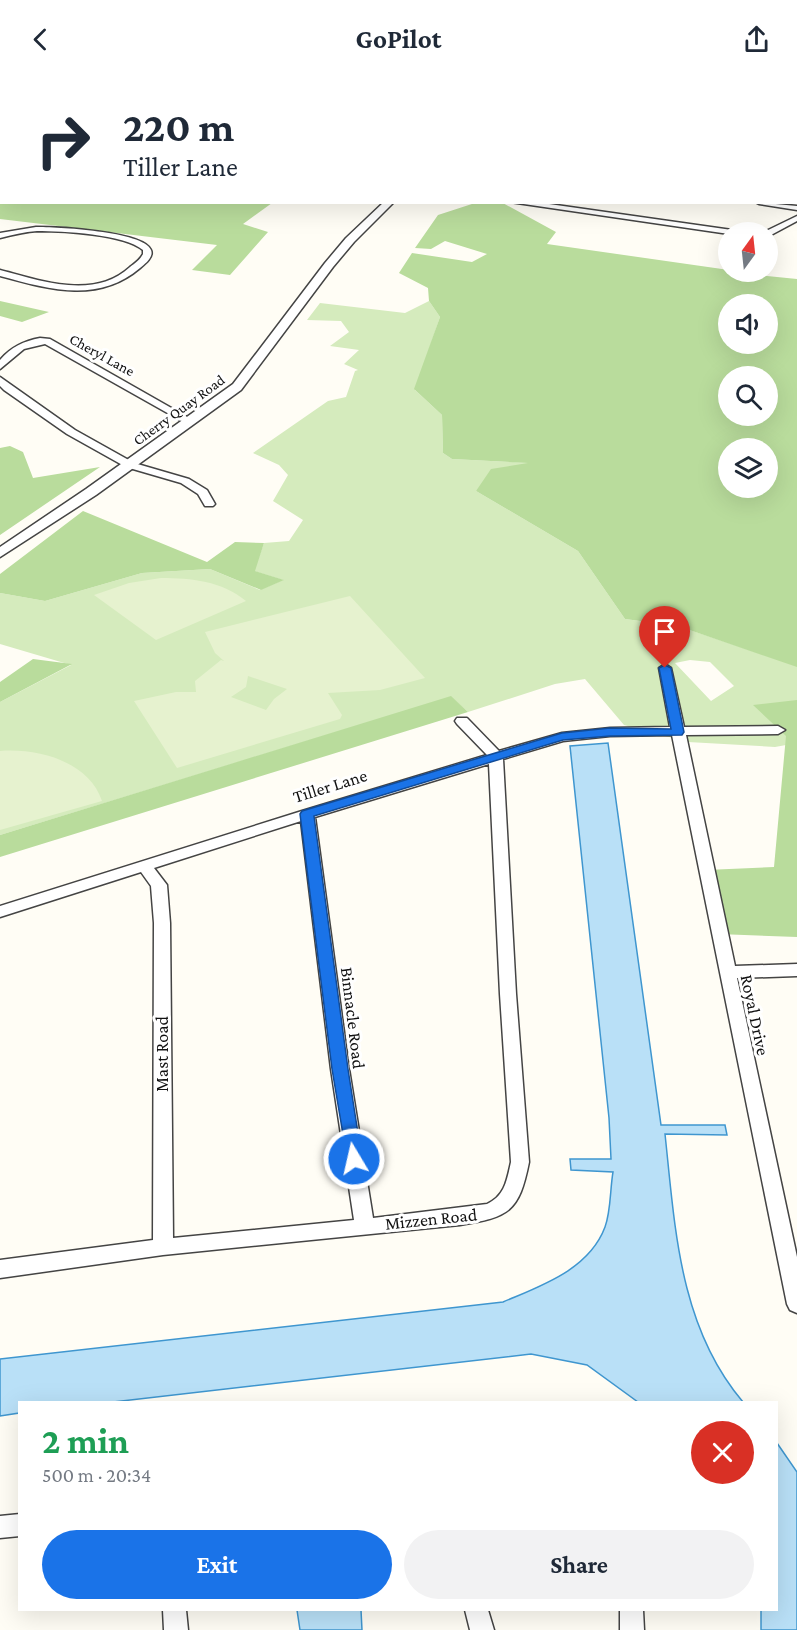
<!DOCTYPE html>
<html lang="en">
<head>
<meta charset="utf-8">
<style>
  body { margin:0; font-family:"Crimson Pro",serif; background:#f2f2f3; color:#1f2937; height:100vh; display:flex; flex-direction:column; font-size:22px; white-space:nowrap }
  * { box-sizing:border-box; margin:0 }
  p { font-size:20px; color:#747a83 }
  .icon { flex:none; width:33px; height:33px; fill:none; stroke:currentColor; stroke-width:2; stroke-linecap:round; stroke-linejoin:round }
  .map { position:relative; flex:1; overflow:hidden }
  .details { position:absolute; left:18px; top:1323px; width:760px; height:210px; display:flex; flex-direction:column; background:#fff; border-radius:0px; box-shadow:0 6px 24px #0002 }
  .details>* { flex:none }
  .banner { position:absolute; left:0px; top:0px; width:798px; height:126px; box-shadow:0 6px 24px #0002; background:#fff; color:#1f2937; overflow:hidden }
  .needle { width:39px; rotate:15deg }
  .buttons { position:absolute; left:718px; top:144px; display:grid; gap:12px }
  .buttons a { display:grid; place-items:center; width:60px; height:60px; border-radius:50%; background:#fff; box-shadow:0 6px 24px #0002; font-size:30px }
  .pin { position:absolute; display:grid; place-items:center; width:51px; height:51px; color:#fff; margin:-62px -26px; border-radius:50% 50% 50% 0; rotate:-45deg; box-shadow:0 0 6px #0007 }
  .pin .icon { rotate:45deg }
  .me { position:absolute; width:66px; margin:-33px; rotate:351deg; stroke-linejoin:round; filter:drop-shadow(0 0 4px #0008) }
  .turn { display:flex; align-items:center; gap:21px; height:126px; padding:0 24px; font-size:27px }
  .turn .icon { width:78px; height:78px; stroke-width:2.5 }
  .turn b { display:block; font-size:42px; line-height:51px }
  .round { display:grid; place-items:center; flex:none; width:63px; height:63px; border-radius:32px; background:#f2f2f3 }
  .head { display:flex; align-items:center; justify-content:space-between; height:102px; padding:0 24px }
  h1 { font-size:36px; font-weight:700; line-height:45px; color:#1e9e55 }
  .button { display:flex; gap:12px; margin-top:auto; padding:12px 24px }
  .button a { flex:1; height:69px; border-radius:36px; background:#1a73e8; color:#fff; font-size:24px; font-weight:700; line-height:69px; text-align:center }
  .button a+a { background:#f2f2f3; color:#1f2937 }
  header { display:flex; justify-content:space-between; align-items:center; height:78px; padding:0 24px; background:#fff; font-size:27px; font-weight:700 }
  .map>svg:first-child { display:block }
</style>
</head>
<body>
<header><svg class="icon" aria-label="back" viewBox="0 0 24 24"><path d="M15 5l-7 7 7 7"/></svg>GoPilot<svg class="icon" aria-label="share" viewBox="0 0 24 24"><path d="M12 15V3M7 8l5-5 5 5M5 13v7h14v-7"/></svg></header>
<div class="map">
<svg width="797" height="1552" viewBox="0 0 797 1552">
  <rect width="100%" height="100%" fill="#fffdf5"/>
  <path fill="#d5ebbd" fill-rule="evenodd" d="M429 223 440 239 415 312 442 337 443 375 452 381 532 385 476 413 578 473 625 541 678 548 776 581 797 571V665L775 669 688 664 624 647 585 601 555 606 468 634 451 619 0 757V624L71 587 0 566V515L45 523 142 495 210 491 260 512 283 502 254 493 264 465 289 463 303 442 273 423 288 397 279 387 253 375 328 323 346 319 355 293 358 292 344 286 359 272 330 268 349 254 341 243 307 242 320 225 405 235ZM690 582 710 584 734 608 711 623 675 585Z"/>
  <path fill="#b9dc9c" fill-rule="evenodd" d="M0 71 2 124 272 125 243 146 268 154 230 197 192 192 217 167 0 141Z
    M501 124 556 154 547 166 729 192V194L797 201V589L678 548 625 541 578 473 476 413 491 391 528 385 452 381 443 375 442 337 414 311 440 239 429 223 428 210 399 195 412 175 472 184 487 176 445 163 431 171 415 170 438 137 475 125ZM729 226H768V266H729ZM729 298H768V338H729ZM729 370H768V410H729Z
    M0 223 49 234 22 244 0 238Z
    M10 368 23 374 33 400 100 389 0 457V370Z
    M83 433 207 484 235 464 264 465 255 493 284 502 261 512 210 491 142 495 45 523 0 515V496Z
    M33 581 72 586 0 624V604Z
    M451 618 468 634 0 779V757Z
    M797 622V859L718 856 706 792 774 789 786 658 753 627Z"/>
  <path fill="#e6f2cf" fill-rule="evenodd" d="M161 500C191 500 222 503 246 523L156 562 94 517 129 505Z
    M350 518 425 600 380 612 328 615 342 637 340 641 177 690 134 623 176 614H196L195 603 221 582 224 583 215 575 205 554ZM248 598 287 611 274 621 266 632 231 619 246 609Z
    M0 673C37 670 89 683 102 723L0 752Z"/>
  <path fill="#b9e0f7" stroke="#3f96cf" stroke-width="1.5" d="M608 665 661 1047H725L727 1057 665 1056C675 1149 679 1249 743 1324H638L587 1287 531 1276 113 1324H20L19 1335 0 1338V1281L503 1224C540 1208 589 1192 605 1149 611 1133 610 1111 613 1094L571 1092 570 1081H611L609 1040 570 668Z
    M777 1365 797 1394V1552H761V1532H777Z
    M297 1532H361L362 1552H300Z"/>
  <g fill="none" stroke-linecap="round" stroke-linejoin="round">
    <g stroke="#444" stroke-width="3">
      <path id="minor" d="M169 0H176L168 2Z
        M413 0H420L411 2Z
        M471 0H478L470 2Z
        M602 0H609L601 2Z
        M796 82H797V87H796Z
        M510 124H535L732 152 736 154 729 156Z
        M755 124 797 128V132L759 126Z
        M797 138V143L771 157 764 154Z
        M36 149C55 149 144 153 151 172 154 179 145 186 140 190 98 226 48 211 0 198V192C42 203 94 222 130 189 135 185 140 182 143 176V172C124 156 62 153 37 153 24 154 12 157 0 160V155Z
        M40 260 50 261 196 344 187 346 45 266 24 271 0 291V282C11 269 24 263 40 260Z
        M0 299 75 352 134 385 189 401 207 412 215 426 213 428H205L198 416 181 405 126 389 67 356 4 312 0 308Z
        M665 586 671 590 684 649 778 648 785 652 778 656 686 657 735 888 797 886V898L737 900 797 1179V1235L790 1232 787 1226 672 657 610 658 563 663 503 681 516 916 529 1084C519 1134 509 1139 460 1147L163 1177 0 1200V1182L153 1162 154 845 151 808 141 794 0 839V828L302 733 487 677 457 646 455 643 457 640H467L499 673 562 655 610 650 670 649 659 590ZM489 686 500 916 511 1084C507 1102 505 1118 487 1126L373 1140 349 991 315 739ZM301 743 331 991 354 1142 173 1160 170 845 167 807 154 790Z
        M20 1436V1458L0 1460V1438Z
        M163 1532H186L188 1552H164Z
        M465 1532H488L494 1552H470Z
        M620 1532H643L644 1552H620Z"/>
    </g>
    <g stroke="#444" stroke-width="3">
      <path id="tertiary" d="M371 0H389L392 2H372Z
        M533 0H541L531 2Z
        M796 49H797V55H796Z
        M384 124H394L354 164 333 189 241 312 96 417 0 479V469L86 411 233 306 325 185 346 160Z"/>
    </g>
    <g stroke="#333" stroke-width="3">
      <path id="secondary" d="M309 0H319L308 2Z
        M0 63H2V69H0Z"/>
    </g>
    <use href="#minor" fill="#fff" fill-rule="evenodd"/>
    <use href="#tertiary" fill="#fff" fill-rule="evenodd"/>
    <use href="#secondary" fill="#fff6b0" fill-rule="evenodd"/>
  </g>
  <path fill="#1a73e8" stroke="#114b97" stroke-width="1.5" d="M665 587 671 590 684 654 682 657 610 658 563 662 314 738 348 991 362 1081 360 1086 354 1088 348 1086 332 991 300 736 302 733 562 655 610 650 671 651 659 590Z"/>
  <g text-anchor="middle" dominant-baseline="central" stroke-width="6" stroke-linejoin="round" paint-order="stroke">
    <g font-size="15" fill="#111" stroke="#fff">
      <text transform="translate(102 277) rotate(29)">Cheryl Lane</text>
      <text transform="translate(179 332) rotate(-36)">Cherry Quay Road</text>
    </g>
    <g font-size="18" fill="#111" stroke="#fff">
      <text transform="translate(330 708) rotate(-17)">Tiller Lane</text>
      <text transform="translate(755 937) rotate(78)">Royal Drive</text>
      <text transform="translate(353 940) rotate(83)">Binnacle Road</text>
      <text transform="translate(162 976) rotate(-90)">Mast Road</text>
      <text transform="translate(431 1141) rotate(-6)">Mizzen Road</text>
    </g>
  </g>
</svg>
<div class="buttons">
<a><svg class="needle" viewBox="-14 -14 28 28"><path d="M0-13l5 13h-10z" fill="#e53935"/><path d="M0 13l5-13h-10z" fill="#747a83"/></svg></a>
<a><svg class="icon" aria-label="sound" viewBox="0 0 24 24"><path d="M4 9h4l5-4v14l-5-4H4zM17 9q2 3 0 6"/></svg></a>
<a><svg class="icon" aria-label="search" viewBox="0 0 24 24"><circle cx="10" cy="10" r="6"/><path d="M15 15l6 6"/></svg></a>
<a><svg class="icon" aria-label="layers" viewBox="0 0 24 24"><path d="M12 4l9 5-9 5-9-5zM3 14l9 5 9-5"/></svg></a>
</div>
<div class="pin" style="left:665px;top:590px;background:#d93025"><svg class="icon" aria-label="arrive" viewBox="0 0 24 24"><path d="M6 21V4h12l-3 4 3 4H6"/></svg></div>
<svg class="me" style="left:354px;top:1081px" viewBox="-20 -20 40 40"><circle r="17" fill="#1a73e8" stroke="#fff" stroke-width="3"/><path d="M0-11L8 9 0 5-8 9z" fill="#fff"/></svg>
<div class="banner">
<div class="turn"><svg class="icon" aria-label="right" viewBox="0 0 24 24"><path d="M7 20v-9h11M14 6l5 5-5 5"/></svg><div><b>220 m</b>Tiller Lane</div></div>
</div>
<section class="details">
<div class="head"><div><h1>2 min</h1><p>500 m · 20:34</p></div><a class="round" style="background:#d93025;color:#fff"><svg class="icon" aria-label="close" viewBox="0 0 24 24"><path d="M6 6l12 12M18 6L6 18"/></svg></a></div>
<div class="button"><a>Exit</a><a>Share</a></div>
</section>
</div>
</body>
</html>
